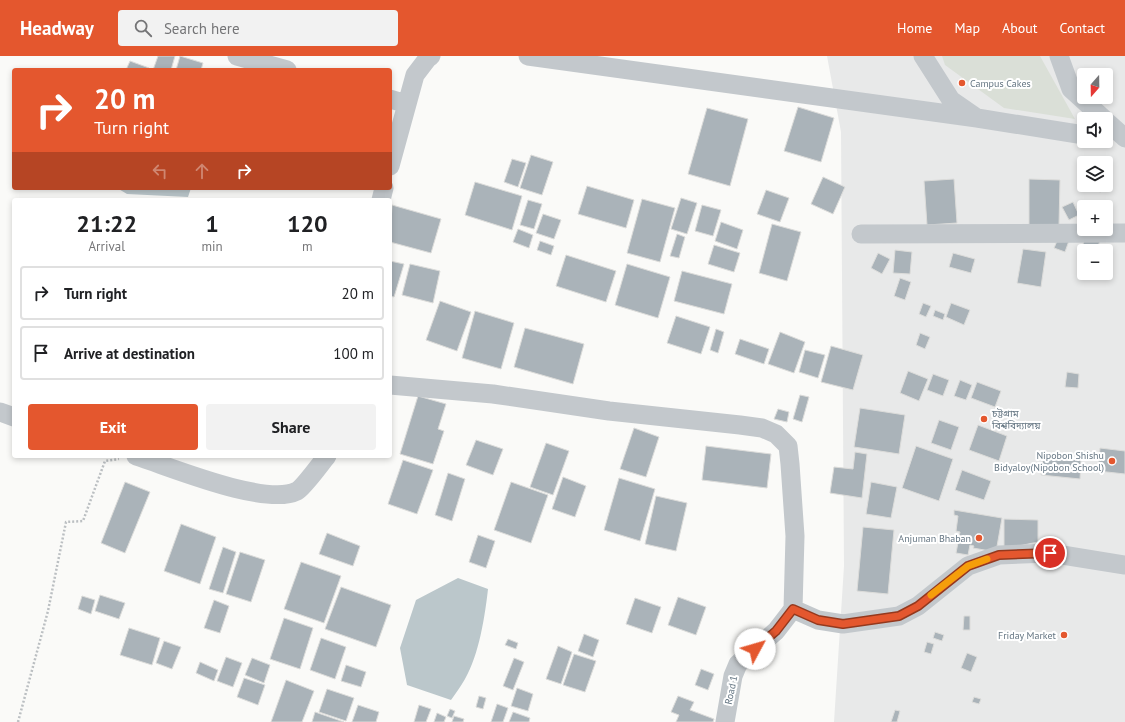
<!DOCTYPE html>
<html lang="en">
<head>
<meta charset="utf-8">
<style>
  body { margin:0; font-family:"PT Sans","Noto Sans Bengali",sans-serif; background:#f2f2f2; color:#202124; height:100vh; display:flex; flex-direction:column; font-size:15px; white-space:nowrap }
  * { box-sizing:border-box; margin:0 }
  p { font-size:13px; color:#757577 }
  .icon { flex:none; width:22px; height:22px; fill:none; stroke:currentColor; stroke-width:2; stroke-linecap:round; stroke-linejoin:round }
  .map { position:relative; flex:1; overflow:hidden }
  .drawer { position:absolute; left:12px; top:142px; width:380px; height:260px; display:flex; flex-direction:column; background:#fff; border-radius:4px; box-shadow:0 2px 6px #0003 }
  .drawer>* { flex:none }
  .hud { position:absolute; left:12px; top:12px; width:380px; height:122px; border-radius:4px; box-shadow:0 2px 6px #0003; background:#e4572e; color:#fff; overflow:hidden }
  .needle { width:26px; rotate:200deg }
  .controls { position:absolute; left:1077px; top:12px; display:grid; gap:8px }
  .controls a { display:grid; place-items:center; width:36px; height:36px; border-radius:4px; background:#fff; box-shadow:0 2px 6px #0003; font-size:20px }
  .pin { position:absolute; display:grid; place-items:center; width:34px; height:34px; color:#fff; margin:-17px; border:2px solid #fff; border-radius:50%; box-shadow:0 1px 4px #0007 }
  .me { position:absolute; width:44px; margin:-22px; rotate:51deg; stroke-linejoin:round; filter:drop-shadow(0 0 3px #0008) }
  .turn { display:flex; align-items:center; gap:14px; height:84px; padding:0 16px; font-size:18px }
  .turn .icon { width:52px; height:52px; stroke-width:2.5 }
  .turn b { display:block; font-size:28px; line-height:34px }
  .lanes { display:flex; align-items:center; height:38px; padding:0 16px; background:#0003; justify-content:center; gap:20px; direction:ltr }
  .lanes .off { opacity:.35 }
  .eta { display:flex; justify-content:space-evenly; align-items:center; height:68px; text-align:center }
  .eta b { font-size:24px; font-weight:800; line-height:28px }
  .button { display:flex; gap:8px; margin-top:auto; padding:8px 16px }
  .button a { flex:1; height:46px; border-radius:4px; background:#e4572e; color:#fff; font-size:16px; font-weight:800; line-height:46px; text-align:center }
  .button a+a { background:#f2f2f2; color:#202124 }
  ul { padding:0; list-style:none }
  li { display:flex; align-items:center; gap:12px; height:54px; margin:0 8px 6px; padding:0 8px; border:2px solid #e0e0e0; border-radius:4px }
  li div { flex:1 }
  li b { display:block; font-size:15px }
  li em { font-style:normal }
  header { display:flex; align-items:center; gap:24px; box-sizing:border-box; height:56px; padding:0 20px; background:#e4572e; color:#fff }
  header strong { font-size:19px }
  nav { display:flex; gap:22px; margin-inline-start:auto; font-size:14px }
  .search { width:280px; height:36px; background:#f2f2f2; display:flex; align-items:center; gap:10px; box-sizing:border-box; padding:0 14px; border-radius:4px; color:#757577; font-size:15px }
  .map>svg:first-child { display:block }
</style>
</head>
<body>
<header>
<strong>Headway</strong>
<div class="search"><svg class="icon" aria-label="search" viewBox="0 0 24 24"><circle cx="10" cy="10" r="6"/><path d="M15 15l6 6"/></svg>Search here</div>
<nav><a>Home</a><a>Map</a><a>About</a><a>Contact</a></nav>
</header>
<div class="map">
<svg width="1125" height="666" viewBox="0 0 1125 666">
  <rect width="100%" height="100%" fill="#fafaf8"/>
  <path fill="#e8e9e9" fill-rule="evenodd" d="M827 0H1125V666H834L844 510 841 76ZM1084 19H1106V41H1084ZM1084 63H1106V85H1084ZM1084 107H1106V129H1084ZM1084 151H1106V173H1084ZM1084 195H1106V217H1084Z"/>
  <path fill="#dadfd7" d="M942 0H1040L1075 63 1004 52 945 9Z"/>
  <path fill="#bbc7cb" d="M117 132H191L188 141 127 138Z
    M458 522 488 533C485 560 479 599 465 623 461 630 456 637 451 644L407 629 400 592 416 544Z"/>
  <path fill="#aab3b9" stroke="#dcdcda" d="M158 0H175L171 14H153Z
    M180 0 203 7 201 14H176Z
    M130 5 149 12 148 14H126Z
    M798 51 834 62 821 106 784 95Z
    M707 52 748 63 730 130 688 118Z
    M531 99 553 106 542 139 520 132Z
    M512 103 526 107 518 131 504 126Z
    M823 121 845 131 833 158 811 148Z
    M954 123 957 167 927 169 924 125Z
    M1029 123 1060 124 1059 169H1029Z
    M475 126 522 140 512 174 465 159Z
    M1088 129H1103L1101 136 1087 133Z
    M587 130 634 144 626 172 578 158Z
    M766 134 789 142 780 166 757 158Z
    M681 142 697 147 687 178 671 173Z
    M642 143 675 152 660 206 627 197Z
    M528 144 542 148 534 173 520 169Z
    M1073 146 1079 159 1069 164 1062 151Z
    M392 149 441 163 431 197 390 186Z
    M702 149 721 154 713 180 695 175Z
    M543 158 561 164 554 183 536 177Z
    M721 166 743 174 737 193 715 185Z
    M772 168 801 176 787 225 759 217Z
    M518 173 533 179 529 192 513 186Z
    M677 178 685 181 679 202 670 200Z
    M1060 178 1070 182 1065 196 1054 192Z
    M1086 180 1100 185 1096 195H1084V198L1080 196Z
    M540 185 554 190 551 199 537 194Z
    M714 189 740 197 734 216 708 208Z
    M1023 193 1046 196 1041 231 1017 227Z
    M895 194 912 196 910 218 893 217Z
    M878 197 890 203 882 218 871 212Z
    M953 197 975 203 971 217 949 211Z
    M566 199 616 215 606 246 556 230Z
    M390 205 404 208 394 241 390 240Z
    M410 208 440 215 433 247 402 239Z
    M627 208 670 221 658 262 615 249Z
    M682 215 732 228 724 258 674 245Z
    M900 222 911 226 905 244 894 240Z
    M440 245 471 256 457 295 426 284Z
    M923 247 931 250 926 261 919 258Z
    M951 247 970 254 964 269 946 261Z
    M935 254 945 258 943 264 933 260Z
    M475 255 514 267 501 313 462 302Z
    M676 260 710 271 701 298 667 287Z
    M525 272 584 288 573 328 514 311Z
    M716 273 724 276 718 297 710 294Z
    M780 276 805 286 794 317 768 308Z
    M920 277 930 281 925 293 916 289Z
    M740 283 769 293 764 308 735 298Z
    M831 290 863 299 853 334 821 326Z
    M805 294 825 299 818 322 799 316Z
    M908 315 928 323 919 345 900 337Z
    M1067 316 1079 318 1078 332 1065 331Z
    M933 318 949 324 943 340 927 334Z
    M960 324 972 329 966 344 954 340Z
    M977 326 1001 335 995 351 971 342Z
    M800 339 809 341 802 366 793 363Z
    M418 340 446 348 438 373 444 375 433 408 400 398Z
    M860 352 905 359 899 398 854 391Z
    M778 353 789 356 787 366 774 363Z
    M939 364 959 371 951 394 931 387Z
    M978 369 1007 380 999 405 969 394Z
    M634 372 659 381 646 421 620 413Z
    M476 384 503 393 493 419 466 409Z
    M546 387 569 395 553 439 530 431Z
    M706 390 771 398 767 432 702 424Z
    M916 390 953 403 939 445 902 432Z
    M1100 392 1125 395V418L1098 415Z
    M855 396 867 398 862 442 830 437 834 411 853 413Z
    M1043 400 1081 404 1080 423 1041 419Z
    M403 404 433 414 417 458 388 448Z
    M962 414 991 425 984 444 955 434Z
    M448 417 465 423 452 465 435 459Z
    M563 421 586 430 575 461 552 453Z
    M619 422 655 433 640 485 604 474Z
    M125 426 150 436 125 497 101 487Z
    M511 426 548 439 531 487 494 474Z
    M871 426 897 431 891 462 866 458Z
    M656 440 687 447 676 495 645 488Z
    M954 454 1002 462 996 496 973 492 974 490 970 489 968 499 956 497 960 476 956 475 958 460 954 459Z
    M1004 463 1038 464V486L1004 493Z
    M181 468 216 481 200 528 164 515Z
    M863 471 894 474 888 538 857 535Z
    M327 477 360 490 353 510 319 498Z
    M478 479 495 485 486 512 469 506Z
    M223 491 236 496 223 537 209 533Z
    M240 496 265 504 251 546 226 538Z
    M301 506 341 520 324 567 284 553Z
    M341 531 391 549 376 591 325 573Z
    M100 539 125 547 119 563 95 555Z
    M82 540 95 544 91 558 78 553Z
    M678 541 706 551 696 579 668 569Z
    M635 542 661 551 652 577 626 568Z
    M214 544 229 550 220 577 204 572Z
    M964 560H970V574H963Z
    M284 562 313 572 300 613 270 603Z
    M129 572 160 582 152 609 120 599Z
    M935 576 944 579 942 585 933 582Z
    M584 578 599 584 593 601 578 595Z
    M321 582 346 591 335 623 310 614Z
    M508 583 518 587 516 593 505 589Z
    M164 585 181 591 172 613 156 607Z
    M927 586 934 588 931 598 924 596Z
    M558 590 572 596 561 628 546 623Z
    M967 597 977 601 971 616 961 612Z
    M574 598 596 605 585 636 563 629Z
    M226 601 242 607 233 631 217 625Z
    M252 602 270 609 264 627 245 619Z
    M514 602 524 606 513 634 503 630Z
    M200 606 218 614 214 625 196 617Z
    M346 609 366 616 361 631 341 625Z
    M701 613 714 618 708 634 695 629Z
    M244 622 265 629 258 649 237 641Z
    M286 624 314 635 302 666H271Z
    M517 632 533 638 528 655 511 650Z
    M327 633 354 642 346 665 319 656Z
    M479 640 486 642 483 653 476 651Z
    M678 640 694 646 690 654 714 663 713 666H676L679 659 671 656Z
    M974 641 981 643 979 648 972 646Z
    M497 648 508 652 503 666H491Z
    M358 649 379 656 376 666H352Z
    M419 649 431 653 426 666H414Z
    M450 653 455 655 452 662 447 660Z
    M895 654 900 655 897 666H891Z
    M315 656 344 666H312Z
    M513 656 530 662 529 666H509Z
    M437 657 446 661 444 666H434Z
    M454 660 464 663 463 666H452Z"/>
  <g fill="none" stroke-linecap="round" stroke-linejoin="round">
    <path stroke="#bbbfc2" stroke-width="2.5" stroke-dasharray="2 2" stroke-linecap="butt" d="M18 666 48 555 66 466 83 465 105 405 119 403"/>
    <path stroke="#c3c8cc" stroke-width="19" d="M237 0 287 14
      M528 0 977 62
      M923 0 951 44 977 62 1084 79
      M1059 0 1071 33 1104 63
      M390 43 407 48
      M1106 65 1125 82
      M390 110 415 19 428 2 431 0
      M381 144 384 132
      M861 178 1125 177
      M390 329 493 338 609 355 740 369 762 372 776 378 788 390 790 408 795 480 793 553
      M0 356 14 361
      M136 400C171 411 266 451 297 435 304 431 321 407 327 400
      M793 553 818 564 843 568 899 560 918 550 968 510 999 499 1050 497 1125 509
      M725 666 733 620 738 608 776 575 793 553"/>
  </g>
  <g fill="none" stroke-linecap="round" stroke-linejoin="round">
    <g stroke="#94391e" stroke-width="10">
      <path id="route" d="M755 593 776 575 793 553 818 564 843 568 899 560 918 550 968 510 999 499 1050 497"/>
    </g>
    <use href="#route" stroke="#e4572e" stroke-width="7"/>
    <path stroke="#f59e0b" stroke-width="7" d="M931 539 968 510 987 503"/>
  </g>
  <g fill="#e4572e" stroke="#fff" stroke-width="1.5">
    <circle cx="962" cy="27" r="4"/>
    <circle cx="984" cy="363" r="4"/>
    <circle cx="1112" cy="405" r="4"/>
    <circle cx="979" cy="482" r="4"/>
    <circle cx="1064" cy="579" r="4"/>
  </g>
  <g text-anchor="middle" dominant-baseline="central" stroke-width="4" stroke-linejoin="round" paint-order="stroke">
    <g font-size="10" fill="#657683" stroke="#fff" text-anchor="end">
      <text x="970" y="27" text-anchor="start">Campus Cakes</text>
      <text x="992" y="357" text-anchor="start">চট্টগ্রাম<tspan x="992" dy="12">বিশ্ববিদ্যালয়</tspan></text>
      <text x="1104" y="399">Nipobon Shishu<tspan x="1104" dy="12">Bidyaloy(Nipobon School)</tspan></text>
      <text x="971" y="482">Anjuman Bhaban</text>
      <text x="1056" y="579">Friday Market</text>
    </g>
    <g font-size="10" fill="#657683" stroke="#fff">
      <text transform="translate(731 634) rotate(-78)">Road 1</text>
    </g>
  </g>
</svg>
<div class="controls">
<a><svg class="needle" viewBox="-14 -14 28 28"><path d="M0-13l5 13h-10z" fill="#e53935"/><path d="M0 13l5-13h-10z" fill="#757577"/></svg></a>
<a><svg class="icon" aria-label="sound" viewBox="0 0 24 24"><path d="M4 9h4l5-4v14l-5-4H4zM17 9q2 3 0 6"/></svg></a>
<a><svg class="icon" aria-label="layers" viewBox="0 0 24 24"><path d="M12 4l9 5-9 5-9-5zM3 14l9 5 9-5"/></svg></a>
<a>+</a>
<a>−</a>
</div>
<div class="pin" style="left:1050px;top:497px;background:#d93025"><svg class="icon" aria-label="arrive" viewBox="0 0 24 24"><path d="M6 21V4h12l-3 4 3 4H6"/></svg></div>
<svg class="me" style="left:755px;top:593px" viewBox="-20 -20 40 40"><circle r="19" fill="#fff"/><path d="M0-13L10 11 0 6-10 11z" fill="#e4572e"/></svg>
<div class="hud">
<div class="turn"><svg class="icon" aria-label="right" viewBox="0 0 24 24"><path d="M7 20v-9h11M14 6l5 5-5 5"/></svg><div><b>20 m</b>Turn right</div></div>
<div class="lanes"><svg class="icon off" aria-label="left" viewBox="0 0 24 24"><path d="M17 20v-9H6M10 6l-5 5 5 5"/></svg><svg class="icon off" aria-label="ahead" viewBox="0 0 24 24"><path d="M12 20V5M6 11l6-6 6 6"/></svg><svg class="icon" aria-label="right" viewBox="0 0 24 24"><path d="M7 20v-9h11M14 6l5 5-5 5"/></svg></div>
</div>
<section class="drawer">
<div class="eta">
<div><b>21:22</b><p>Arrival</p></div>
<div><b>1</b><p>min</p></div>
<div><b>120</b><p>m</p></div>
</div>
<ul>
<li><svg class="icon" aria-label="right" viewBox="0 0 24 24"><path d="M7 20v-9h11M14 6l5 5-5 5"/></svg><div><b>Turn right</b></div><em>20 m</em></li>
<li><svg class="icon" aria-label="arrive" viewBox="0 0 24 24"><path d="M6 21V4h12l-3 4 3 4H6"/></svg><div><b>Arrive at destination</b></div><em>100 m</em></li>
</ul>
<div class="button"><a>Exit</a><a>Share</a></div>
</section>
</div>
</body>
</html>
